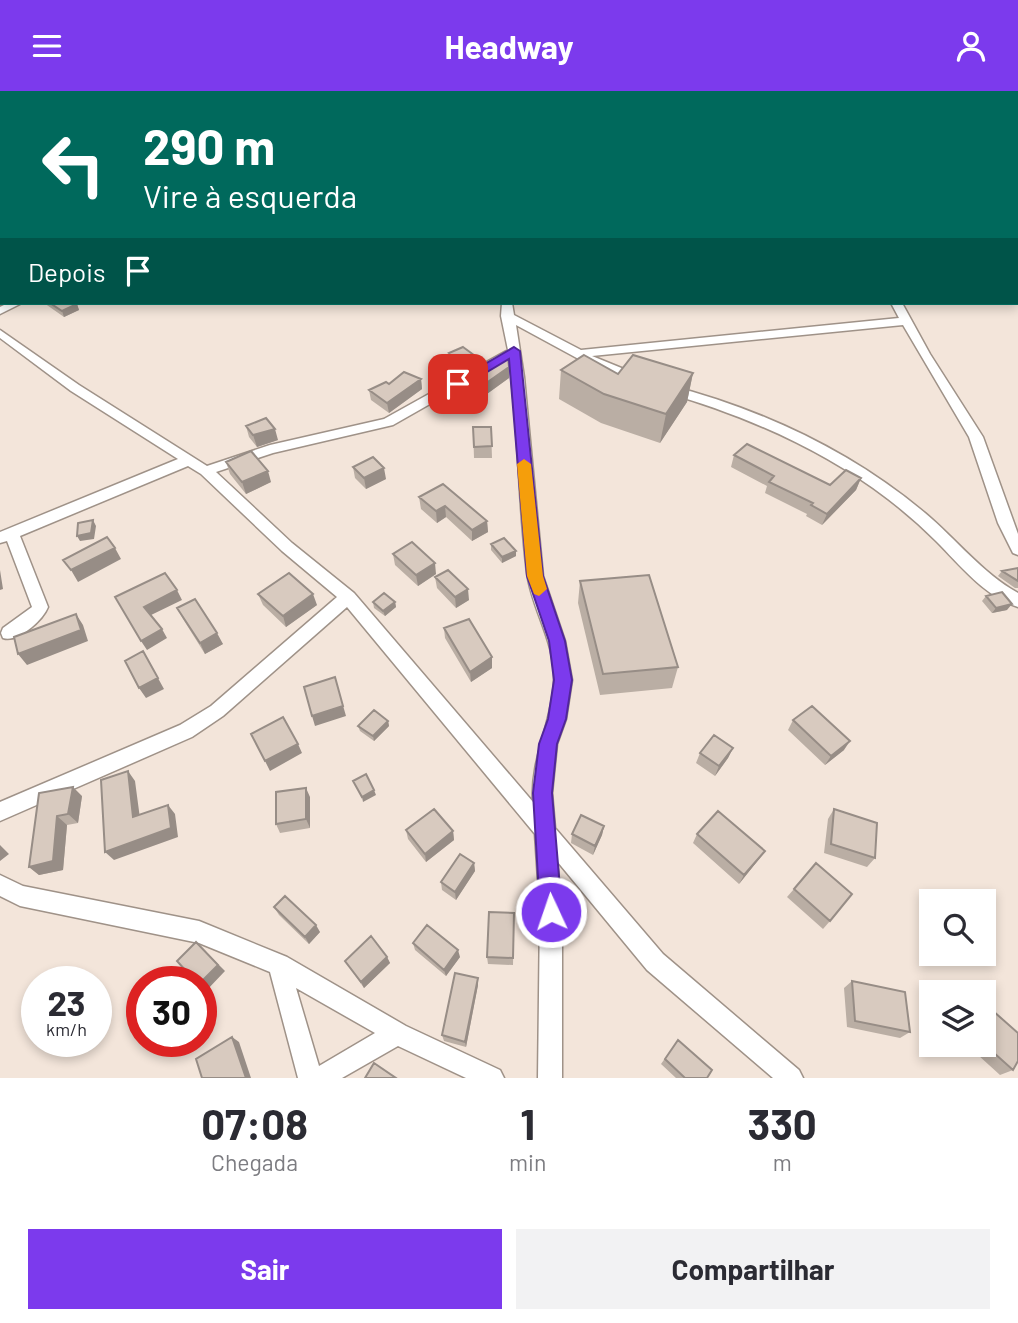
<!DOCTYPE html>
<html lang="pt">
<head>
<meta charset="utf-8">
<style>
  body { margin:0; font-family:Barlow,sans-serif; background:#f2f2f3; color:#2b2b33; height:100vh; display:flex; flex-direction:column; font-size:26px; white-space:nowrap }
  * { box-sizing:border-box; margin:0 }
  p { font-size:23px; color:#7c7c81 }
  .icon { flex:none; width:38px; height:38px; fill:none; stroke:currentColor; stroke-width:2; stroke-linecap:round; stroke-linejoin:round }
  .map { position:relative; height:987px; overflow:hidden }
  .sheet { display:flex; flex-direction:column; background:#fff; flex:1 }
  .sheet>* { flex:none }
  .top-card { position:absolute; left:0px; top:0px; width:1018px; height:214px; box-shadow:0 4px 10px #0003; background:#00695c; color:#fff; overflow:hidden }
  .controls { position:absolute; left:919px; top:798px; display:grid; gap:14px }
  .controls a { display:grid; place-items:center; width:77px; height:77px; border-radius:0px; background:#fff; box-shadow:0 4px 10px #0003; font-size:35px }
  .speed { position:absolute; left:21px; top:875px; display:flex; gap:14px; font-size:35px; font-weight:700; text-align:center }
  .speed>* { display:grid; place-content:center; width:91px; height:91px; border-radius:50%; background:#fff; box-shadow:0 4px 10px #0003; line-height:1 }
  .speed small { font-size:18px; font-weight:400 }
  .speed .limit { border:10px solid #d22; background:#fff; color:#111 }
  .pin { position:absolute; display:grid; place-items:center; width:60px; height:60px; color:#fff; margin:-30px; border-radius:14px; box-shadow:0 4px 10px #0006 }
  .me { position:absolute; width:77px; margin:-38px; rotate:357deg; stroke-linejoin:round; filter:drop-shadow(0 0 5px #0008) }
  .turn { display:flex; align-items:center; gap:24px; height:147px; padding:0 28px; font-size:32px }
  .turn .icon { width:91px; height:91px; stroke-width:2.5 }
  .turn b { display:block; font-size:49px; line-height:60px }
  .then { display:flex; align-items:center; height:66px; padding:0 28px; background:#0003; gap:14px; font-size:26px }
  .eta { display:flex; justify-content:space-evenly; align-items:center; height:119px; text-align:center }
  .eta b { font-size:42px; font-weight:700; line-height:49px }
  .primary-button { display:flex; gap:14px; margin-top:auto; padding:14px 28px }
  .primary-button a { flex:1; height:80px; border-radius:0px; background:#7c3aed; color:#fff; font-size:28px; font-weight:700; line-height:80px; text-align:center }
  .primary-button a+a { background:#f2f2f3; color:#2b2b33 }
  header { display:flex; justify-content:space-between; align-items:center; height:91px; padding:0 28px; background:#7c3aed; color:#fff; font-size:32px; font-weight:700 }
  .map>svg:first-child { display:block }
</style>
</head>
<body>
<header><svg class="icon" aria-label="menu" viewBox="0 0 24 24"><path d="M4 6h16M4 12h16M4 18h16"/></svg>Headway<svg class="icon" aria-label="person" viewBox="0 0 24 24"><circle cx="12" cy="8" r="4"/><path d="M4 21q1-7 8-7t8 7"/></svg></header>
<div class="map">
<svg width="1018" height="987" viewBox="0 0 1018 987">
  <rect width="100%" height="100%" fill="#f3e5da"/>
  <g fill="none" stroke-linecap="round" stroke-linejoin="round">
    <g stroke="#9f9288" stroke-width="3">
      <path id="minor" d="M0 0H6L8 2 2 4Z
        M80 0H91L78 2Z
        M199 0H209L211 2H201Z
        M360 0H368L359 2Z
        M495 0H503V2H495Z
        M597 0 612 2H599Z
        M716 0H724L725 2H717Z
        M875 0H883V2H875Z
        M0 32H2V36H0Z
        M1017 71H1018V77H1017Z
        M1017 102H1018V109L1017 108Z
        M1017 190H1018V197H1017Z
        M8 212H22L0 223V216Z
        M502 212H512L514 224 581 259 899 227 891 212H902L930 263 983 346 1018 443V464L1013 462 998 432 969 346 903 234 592 265 641 285V291L637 292 586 272 516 234 524 286 543 485 565 550 572 589 566 628 557 653 552 702 555 737 663 863 799 979 803 987H773L647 879 557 770 562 821V987H538L540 821 535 743 347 516 223 625 192 646 0 730V711L180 634 211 615 337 506 282 460 201 383 188 375 20 445 48 516C43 529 18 552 3 547L1 542 3 537 32 516 7 450 0 452V441L178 368 71 300 0 247V239L79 294 207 375 270 354 384 328 508 259 501 225ZM509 268C519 339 518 411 527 482 532 519 556 552 554 591 552 632 530 668 533 711L354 502 292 452 216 381 273 362 393 334Z
        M668 294C761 318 851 360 925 422 956 448 982 482 1018 502V516C985 506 960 474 936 450 921 435 905 421 888 408 821 357 744 324 664 301V295Z
        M0 784 23 795 199 830 287 866 406 935 500 979 504 987H466L398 955 342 987H298L270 881 199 852 20 815 0 805ZM296 897 375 942 319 975Z"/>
    </g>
    <use href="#minor" fill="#fff" fill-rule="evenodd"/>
  </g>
  <path fill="#baaea4" d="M44 212H75L77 213 79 219 64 226Z
    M449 262 478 273 466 280 450 268Z
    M561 279 618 283 693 282 687 311 660 352 601 332 559 308Z
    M509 287 473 313 456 304V293Z
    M421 288 422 298 389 322 371 309 369 299 389 293Z
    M246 335 278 349 257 356 249 346Z
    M473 336H491L492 367H474Z
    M734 364 830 394 861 387 856 399 822 434 806 425 807 423 765 402 767 395 731 376Z
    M226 371 271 391 246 403 230 383Z
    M353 376 386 388 366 398 355 387Z
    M419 406 487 430 488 441 472 450 446 426 437 432 421 418Z
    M491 453 516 460V465L502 472 491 459Z
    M393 463 436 483 418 495 395 474Z
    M1018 477V497H1015L998 485 1002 480Z
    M435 486 469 509 456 517 437 497Z
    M580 490 678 576 672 597 600 604 578 512Z
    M258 503 317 514 286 536 263 514Z
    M986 505 1007 519 992 522 982 510Z
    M373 511H395L396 516 385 525 374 517Z
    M177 517 223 553 205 563 183 528Z
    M444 537 492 566V577L471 591 445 547Z
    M793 629 844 659 825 674 788 639Z
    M388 630 389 635 374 650 360 640 358 635Z
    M733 657 728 667 715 685 696 672 700 662Z
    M39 702 82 705 78 732 67 734 63 779 39 784 29 776Z
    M310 706V737L280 742 276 733Z
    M834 718 875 767 867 776 824 762 828 728Z
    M604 735 602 744 593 764 571 752 572 743Z
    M406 739 453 740 454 749 426 771 408 748Z
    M697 743 765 760 759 768 739 793 693 752Z
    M474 772 475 780 456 809 442 799 441 791Z
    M794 798 830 830 823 838 787 806Z
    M274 816 320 841 309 853 279 824Z
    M514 822 513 874 488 873 487 866Z
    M413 852 460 866 446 885 415 859Z
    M387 866 390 872 364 897 345 870Z
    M852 890 910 941 900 947 847 936 844 897Z
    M478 894 466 956 444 950 442 944Z
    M984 912 1013 979 1000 984 967 954H984Z
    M678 949 707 987H676L661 973Z"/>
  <path fill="#978d86" d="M2 200V212H7L0 215V201Z
    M77 213 79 219 64 226 62 220Z
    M478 267V273L466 280 465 274Z
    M509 276V287L473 313 472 302Z
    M693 282 687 311 660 352 666 323Z
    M421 288 422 298 389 322 387 312Z
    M275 338 278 349 257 356 253 344Z
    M384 377 386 388 366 398 364 387Z
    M268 380 271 391 246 403 242 391Z
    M861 387 856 399 822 434 827 423Z
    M445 415 446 426 437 432 436 420Z
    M93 429 96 435 94 448 80 450 77 445Z
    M487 430 488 441 472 450V439Z
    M115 457 121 468 78 491 71 479Z
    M516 460V465L502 472V466Z
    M435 472 436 483 418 495 416 484Z
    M0 479 3 498 0 499Z
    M468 498 469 509 456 517 455 506Z
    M177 499 182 509 149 525 144 516Z
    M313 503 317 514 286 536 283 525Z
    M395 511 396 516 385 525 383 520Z
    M1012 513 1007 519 992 522 996 517Z
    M76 523 83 534 88 550 27 574 18 563Z
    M162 538 167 547 147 559 141 550Z
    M217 542 223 553 205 563 200 552Z
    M143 560 164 598 146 607 139 597Z
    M492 566V577L471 591 470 581Z
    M338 597 346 625 315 635 312 625Z
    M388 630 389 635 374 650 373 645Z
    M850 650 844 659 825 674 831 665Z
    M298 653 302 662 270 680 265 670Z
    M733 657 728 667 715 685 719 675Z
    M128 680 135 690 141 735 133 726Z
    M73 696 82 705 78 732 68 723Z
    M306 697 310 706V737L306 728Z
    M374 699 376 704 363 711 362 706Z
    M168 714 175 723 178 746 114 769 105 761Z
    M57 725 67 734 63 779 39 784 29 776Z
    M604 735 602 744 593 764 595 755Z
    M453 740 454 749 426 771 425 763Z
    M0 754 9 763 0 770Z
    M765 760 759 768 739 793 744 784Z
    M474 772 475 780 456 809 455 801Z
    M316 834 320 841 309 853 305 846Z
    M203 858 225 880 206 900 201 896Z
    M458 859 460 866 446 885 444 879Z
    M387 866 390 872 364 897 361 891Z
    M478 887V894L466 956 465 951Z
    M232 946 239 951 251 987H246Z"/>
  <path fill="#d8cabf" stroke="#978d86" stroke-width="2" d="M0 182 2 183V200L0 201Z
    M50 212H75L77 213 62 220Z
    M463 256 478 267 465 274 449 262Z
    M584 264 618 283 633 264 693 282 666 323 604 303 561 279Z
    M508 267 509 276 472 302 456 293 478 277 490 270Z
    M404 281 421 288 387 312 369 299 386 291 389 293Z
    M266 327 275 338 253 344 246 335Z
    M473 336H491L492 355 474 356Z
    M747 353 830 394 846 379 861 387 827 423 811 414 813 412 769 391 774 385 734 364Z
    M251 360 268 380 242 391 226 371Z
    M373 366 384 377 364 387 353 376Z
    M443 393 487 430 472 439 445 415 436 420 419 406Z
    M93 429 91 442 77 445 78 432Z
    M107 446 115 457 71 479 63 469Z
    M504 447 516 460 502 466 491 453Z
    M412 451 435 472 416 484 393 463Z
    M1018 477V490L1002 480Z
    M448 479 468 498 455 506 435 486Z
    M165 482 177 499 144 516 162 538 141 550 115 506Z
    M289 482 313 503 283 525 258 503Z
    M649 484 678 576 603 583 580 490Z
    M1002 501 1012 513 996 517 986 505Z
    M384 502 395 511 383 520 373 511Z
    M195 508 217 542 200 552 177 517Z
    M76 523 81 539 18 563 14 546Z
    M469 528 492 566 470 581 444 537Z
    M143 560 158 587 139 597 125 570Z
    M335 586 343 615 312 625 304 596Z
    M812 615 850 650 831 665 793 629Z
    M374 619 388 630 373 645 358 635Z
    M283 626 298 653 265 670 251 643Z
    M714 644 733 657 719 675 700 662Z
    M128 680 133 726 168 714 171 737 105 761 101 689Z
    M366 683 374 699 362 706 353 690Z
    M73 696 68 723 57 725 53 770 29 776 39 702Z
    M306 697V728L276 733V701Z
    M434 718 453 740 425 763 406 739Z
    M834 718 877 732 875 767 831 753Z
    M718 720 765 760 744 784 697 743Z
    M581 724 604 735 595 755 572 743Z
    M460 763 474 772 455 801 441 791Z
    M816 772 852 803 830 830 794 798Z
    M285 805 316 834 305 846 274 816Z
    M489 821 514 822 513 867 487 866Z
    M427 834 458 859 444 879 413 852Z
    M371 845 387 866 361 891 345 870Z
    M196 851 218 874 201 891H196L177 870Z
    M455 882 478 887 465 951 442 944Z
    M852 890 905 901 910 941 855 930Z
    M984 912 1018 942V970L1013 979 984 953Z
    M232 946 246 987H202L196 968Z
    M678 949 712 979 707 987H685L665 968Z
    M374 972 396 987H365Z"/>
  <path fill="#7c3aed" stroke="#51269a" stroke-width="2" d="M514 256 520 260 543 485 565 550 572 589 566 628 557 653 552 702 562 821 558 829 551 832 543 829 540 821 533 702 539 653 548 628 554 589 549 550 527 485 509 268 462 296 451 293Z"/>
  <path fill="#f59e0b" d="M524 368 531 373 543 485 547 498 539 505 534 503 527 485 517 373Z"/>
</svg>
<div class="controls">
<a><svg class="icon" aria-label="search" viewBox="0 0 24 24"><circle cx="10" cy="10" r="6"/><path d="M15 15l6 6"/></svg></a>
<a><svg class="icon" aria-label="layers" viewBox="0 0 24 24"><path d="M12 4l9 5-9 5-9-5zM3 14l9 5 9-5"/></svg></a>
</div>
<div class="speed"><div>23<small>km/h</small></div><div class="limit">30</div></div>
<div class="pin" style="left:458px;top:293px;background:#d93025"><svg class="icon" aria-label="arrive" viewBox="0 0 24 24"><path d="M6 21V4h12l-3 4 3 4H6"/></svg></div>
<svg class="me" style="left:551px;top:821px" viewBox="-20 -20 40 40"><circle r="17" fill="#7c3aed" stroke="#fff" stroke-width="3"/><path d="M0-11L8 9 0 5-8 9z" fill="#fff"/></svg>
<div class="top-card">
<div class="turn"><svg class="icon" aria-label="left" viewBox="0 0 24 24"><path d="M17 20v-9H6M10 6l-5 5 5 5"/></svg><div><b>290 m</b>Vire à esquerda</div></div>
<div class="then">Depois<svg class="icon" aria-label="arrive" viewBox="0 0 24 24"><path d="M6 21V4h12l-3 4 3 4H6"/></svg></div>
</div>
</div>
<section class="sheet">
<div class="eta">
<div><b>07:08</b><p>Chegada</p></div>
<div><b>1</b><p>min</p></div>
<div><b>330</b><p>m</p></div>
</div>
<div class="primary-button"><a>Sair</a><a>Compartilhar</a></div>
</section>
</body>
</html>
